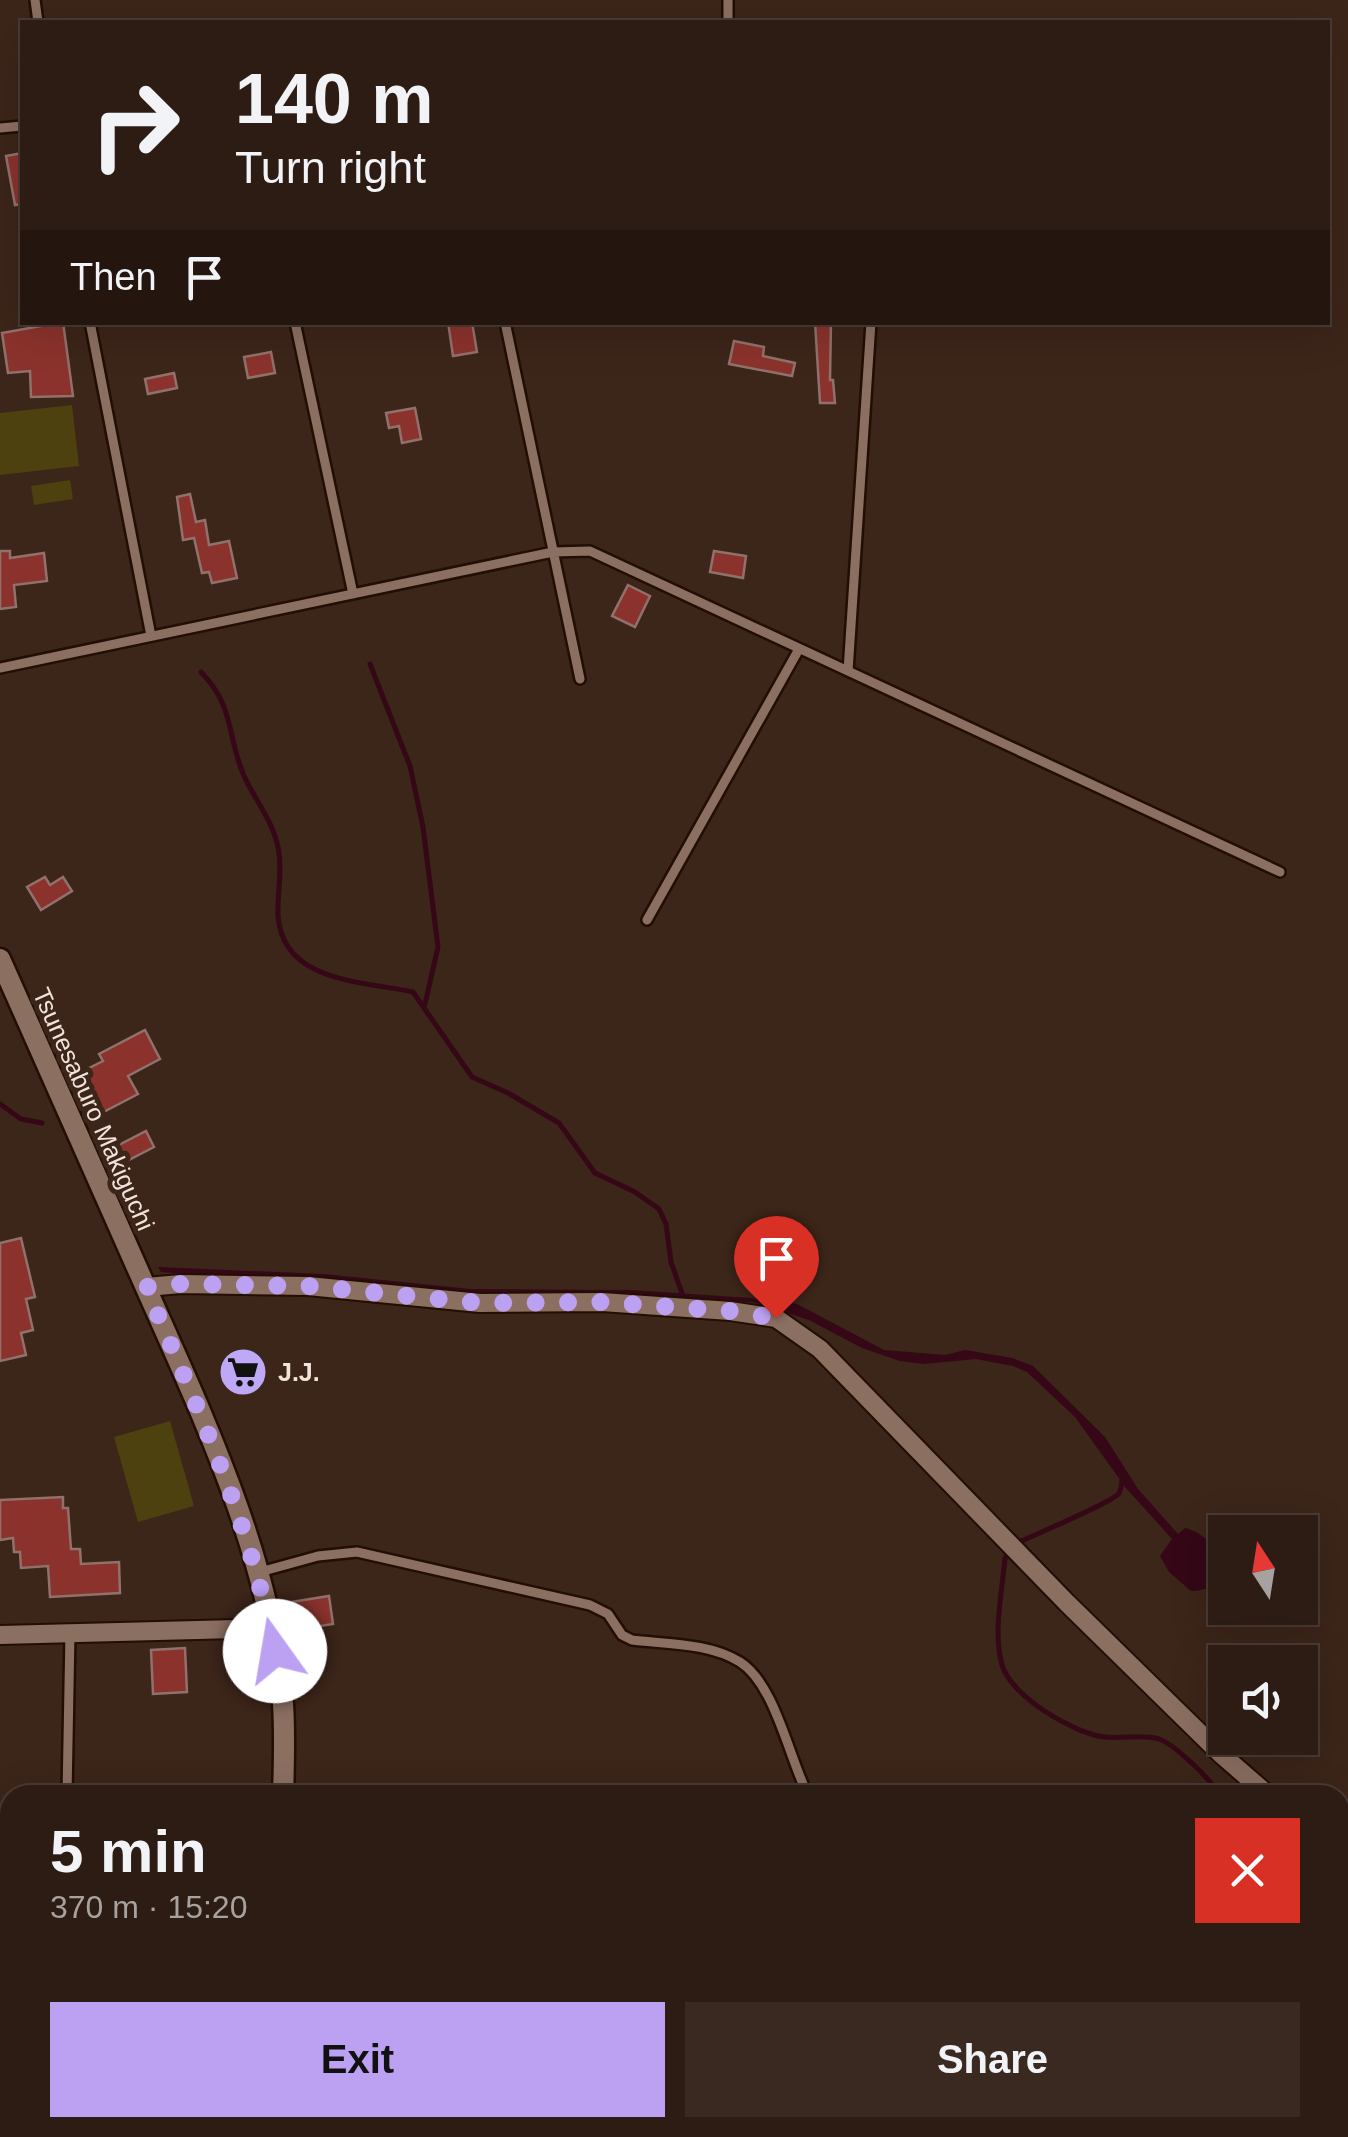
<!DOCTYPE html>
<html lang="en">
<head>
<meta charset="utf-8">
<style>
  body { margin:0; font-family:Arial,sans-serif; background:#392921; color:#f1f3f6; height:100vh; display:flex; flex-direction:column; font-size:38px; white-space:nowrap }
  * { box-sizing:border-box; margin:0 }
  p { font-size:32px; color:#a7a1a0 }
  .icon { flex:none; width:55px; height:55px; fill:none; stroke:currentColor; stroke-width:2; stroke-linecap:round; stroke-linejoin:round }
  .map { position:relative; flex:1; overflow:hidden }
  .side { position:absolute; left:0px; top:1785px; width:1350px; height:352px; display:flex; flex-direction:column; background:#2d1c13; border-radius:30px 30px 0 0; box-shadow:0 10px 40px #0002,0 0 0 2px #483a33 }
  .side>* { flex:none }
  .hud { position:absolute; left:20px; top:20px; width:1310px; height:305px; border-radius:0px; box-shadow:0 10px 40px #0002,0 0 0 2px #483a33; background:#2d1c13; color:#f1f3f6; overflow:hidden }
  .needle { width:65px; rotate:348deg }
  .buttons { position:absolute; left:1208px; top:1515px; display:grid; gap:20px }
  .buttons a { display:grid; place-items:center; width:110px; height:110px; border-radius:0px; background:#2d1c13; box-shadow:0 10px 40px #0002,0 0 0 2px #483a33; font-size:50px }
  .pin { position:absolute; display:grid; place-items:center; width:85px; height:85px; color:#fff; margin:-102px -42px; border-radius:50% 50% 50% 0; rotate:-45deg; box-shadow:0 0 10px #0007 }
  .pin .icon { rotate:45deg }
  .me { position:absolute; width:110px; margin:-55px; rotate:347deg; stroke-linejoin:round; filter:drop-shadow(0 0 8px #0008) }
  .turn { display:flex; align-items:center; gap:35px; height:210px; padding:0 50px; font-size:45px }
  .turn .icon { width:130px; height:130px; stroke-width:2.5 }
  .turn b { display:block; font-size:70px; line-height:85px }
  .then { display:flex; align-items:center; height:95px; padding:0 50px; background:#0003; gap:20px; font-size:38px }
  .round { display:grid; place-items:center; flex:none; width:105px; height:105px; border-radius:0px; background:#392921 }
  .overview { display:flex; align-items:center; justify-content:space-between; height:170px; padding:0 50px }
  h1 { font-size:60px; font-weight:800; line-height:75px }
  .primary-button { display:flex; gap:20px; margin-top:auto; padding:20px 50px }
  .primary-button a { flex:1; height:115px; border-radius:0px; background:#bca0f2; color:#111; font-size:40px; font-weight:800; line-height:115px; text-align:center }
  .primary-button a+a { background:#392921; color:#f1f3f6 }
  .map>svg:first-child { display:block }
</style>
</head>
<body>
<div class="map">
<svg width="1348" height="2137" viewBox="0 0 1348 2137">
  <rect width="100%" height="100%" fill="#3c2519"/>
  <path fill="#4d410f" d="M72 405 79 466 0 475V413Z
    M70 480 73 499 34 505 31 486Z
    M170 1421 194 1506 138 1522 114 1437Z"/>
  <path fill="#350717" d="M158 1267 324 1274 470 1289 631 1290 750 1298 797 1304 884 1350 945 1355 965 1350 1012 1358 1033 1366 1105 1437 1138 1489 1178 1534 1185 1528C1221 1536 1242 1590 1191 1591L1169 1572 1160 1556 1172 1539 1126 1488 1075 1417 1027 1372 1013 1366 976 1359 924 1364 900 1361 862 1348 809 1320 753 1302 503 1297 161 1272Z"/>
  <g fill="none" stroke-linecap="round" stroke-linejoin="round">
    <path stroke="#350717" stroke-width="5" d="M370 664 410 766 423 827 438 947 425 1004
      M201 672C234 706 227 733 242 771 252 797 272 818 278 847 283 870 277 893 278 916 283 983 363 981 413 992L472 1077 508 1093 559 1123 595 1173 635 1192 659 1209 666 1224 671 1262 683 1296
      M0 1104 21 1119 42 1123
      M1015 1544C1031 1536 1114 1502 1119 1493 1122 1488 1121 1482 1123 1476
      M1009 1553 1005 1558C1002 1593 993 1631 1002 1665 1011 1696 1074 1734 1105 1737 1122 1739 1142 1734 1159 1739 1174 1744 1212 1780 1219 1795
      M1340 1900 1348 1895"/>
  </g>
  <path fill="#8b322c" stroke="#90716c" stroke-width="2.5" d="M22 153V204L15 205 6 156Z
    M63 322 73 396 31 397 30 371 8 373 2 333Z
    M448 322H472L477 352 453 356Z
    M815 322H831L830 380H833L835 403H820Z
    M734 341 764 347 763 356 795 363 792 376 729 364Z
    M271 352 275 373 248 378 244 357Z
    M174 373 177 388 148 394 145 379Z
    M415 408 421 439 402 443 399 426 389 428 386 413Z
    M190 494 196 522 205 520 209 545 229 541 237 578 212 583 209 572 202 573 194 538 183 540 177 497Z
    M0 551H10V558L44 553 47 581 14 585 16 607 0 609Z
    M714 551 746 556 743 578 710 572Z
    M628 585 650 596 635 627 612 616Z
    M45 877 50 885 63 877 72 891 41 910 27 887Z
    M145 1030 160 1059 128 1076 138 1094 90 1119 69 1078 103 1061 99 1054Z
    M146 1131 154 1147 123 1163 115 1147Z
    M21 1238 35 1297 26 1299 33 1330 21 1333 26 1355 0 1361V1243Z
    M63 1497V1508H68L71 1549H80L81 1564 119 1562 120 1593 50 1597 48 1566 21 1568 20 1552H14L13 1538 0 1540V1500Z
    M329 1596 333 1624 295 1630 291 1602Z
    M185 1648 187 1692 153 1694 151 1650Z"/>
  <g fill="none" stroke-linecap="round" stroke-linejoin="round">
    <g stroke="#220e03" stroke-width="14">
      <path id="service" d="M35 0 38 22
        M728 22V0
        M0 128 22 126
        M90 322 151 636
        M295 322 353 594
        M505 322 580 679
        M0 668 553 552 590 551 1280 872
        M848 671 871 322
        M647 920 799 649
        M260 1572 318 1556 357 1552 590 1605 608 1614 622 1635 632 1640C666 1644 710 1643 740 1662 775 1684 789 1758 808 1795
        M67 1795 70 1633
        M1340 2078 1348 2083"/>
    </g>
    <g stroke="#220e03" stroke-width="22">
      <path id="minor" d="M146 1287 181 1284 308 1286 480 1303 602 1302 730 1311 776 1318 820 1349 1067 1603 1222 1755 1268 1795
        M0 1635 271 1628
        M1340 1858 1348 1865
        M0 1931 10 1930"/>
    </g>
    <g stroke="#220e03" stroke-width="25">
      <path id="tertiary" d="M0 959C47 1066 95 1172 142 1279 202 1415 270 1554 283 1704 285 1734 284 1765 283 1795
        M245 2137 246 2128"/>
    </g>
    <use href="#service" stroke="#8b6f61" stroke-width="9"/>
    <use href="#minor" stroke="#8b6f61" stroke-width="18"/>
    <use href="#tertiary" stroke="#8b6f61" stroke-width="20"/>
  </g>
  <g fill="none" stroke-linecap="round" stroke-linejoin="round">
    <path stroke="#bca0f2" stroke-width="18" stroke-dasharray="0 32.4" d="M275 1651C248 1517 199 1411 146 1287L180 1284 308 1286 480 1303 602 1302 730 1311 776 1318"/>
  </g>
  <defs>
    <g id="supermarket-disc" transform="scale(2.5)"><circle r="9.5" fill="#bda9f5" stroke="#3c2519"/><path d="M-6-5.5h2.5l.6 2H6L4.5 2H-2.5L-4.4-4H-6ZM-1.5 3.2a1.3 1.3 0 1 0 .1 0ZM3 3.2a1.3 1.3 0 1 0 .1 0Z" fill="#111"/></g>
  </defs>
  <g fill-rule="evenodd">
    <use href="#supermarket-disc" x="243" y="1372"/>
  </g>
  <g text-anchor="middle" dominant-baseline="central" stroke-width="10" stroke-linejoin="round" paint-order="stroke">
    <g font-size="25" fill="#f3e4db" stroke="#3c2519">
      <text transform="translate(94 1109) rotate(66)">Tsunesaburo Makiguchi</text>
    </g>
    <g font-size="25" font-weight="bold" fill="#f3e4db" stroke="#3c2519" text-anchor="start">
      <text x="278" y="1372">J.J.</text>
    </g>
  </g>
</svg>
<div class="buttons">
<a><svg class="needle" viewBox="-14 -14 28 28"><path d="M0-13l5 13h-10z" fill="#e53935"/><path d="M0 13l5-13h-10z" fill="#a7a1a0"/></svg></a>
<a><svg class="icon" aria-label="sound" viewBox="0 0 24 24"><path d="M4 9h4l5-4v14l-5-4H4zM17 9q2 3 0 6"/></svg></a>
</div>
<div class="pin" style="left:776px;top:1318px;background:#d93025"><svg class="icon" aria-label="arrive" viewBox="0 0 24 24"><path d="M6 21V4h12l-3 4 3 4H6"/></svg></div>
<svg class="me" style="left:275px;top:1651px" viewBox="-20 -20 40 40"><circle r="19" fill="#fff"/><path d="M0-13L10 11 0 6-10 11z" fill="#bca0f2"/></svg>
<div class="hud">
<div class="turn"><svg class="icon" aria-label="right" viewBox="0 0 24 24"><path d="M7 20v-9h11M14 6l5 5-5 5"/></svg><div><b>140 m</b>Turn right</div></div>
<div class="then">Then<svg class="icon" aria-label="arrive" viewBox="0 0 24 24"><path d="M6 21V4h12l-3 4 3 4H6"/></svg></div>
</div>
<section class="side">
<div class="overview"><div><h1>5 min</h1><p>370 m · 15:20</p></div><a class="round" style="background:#d93025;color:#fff"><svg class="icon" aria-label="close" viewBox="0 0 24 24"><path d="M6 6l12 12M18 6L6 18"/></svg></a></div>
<div class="primary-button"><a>Exit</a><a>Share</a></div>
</section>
</div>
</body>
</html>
